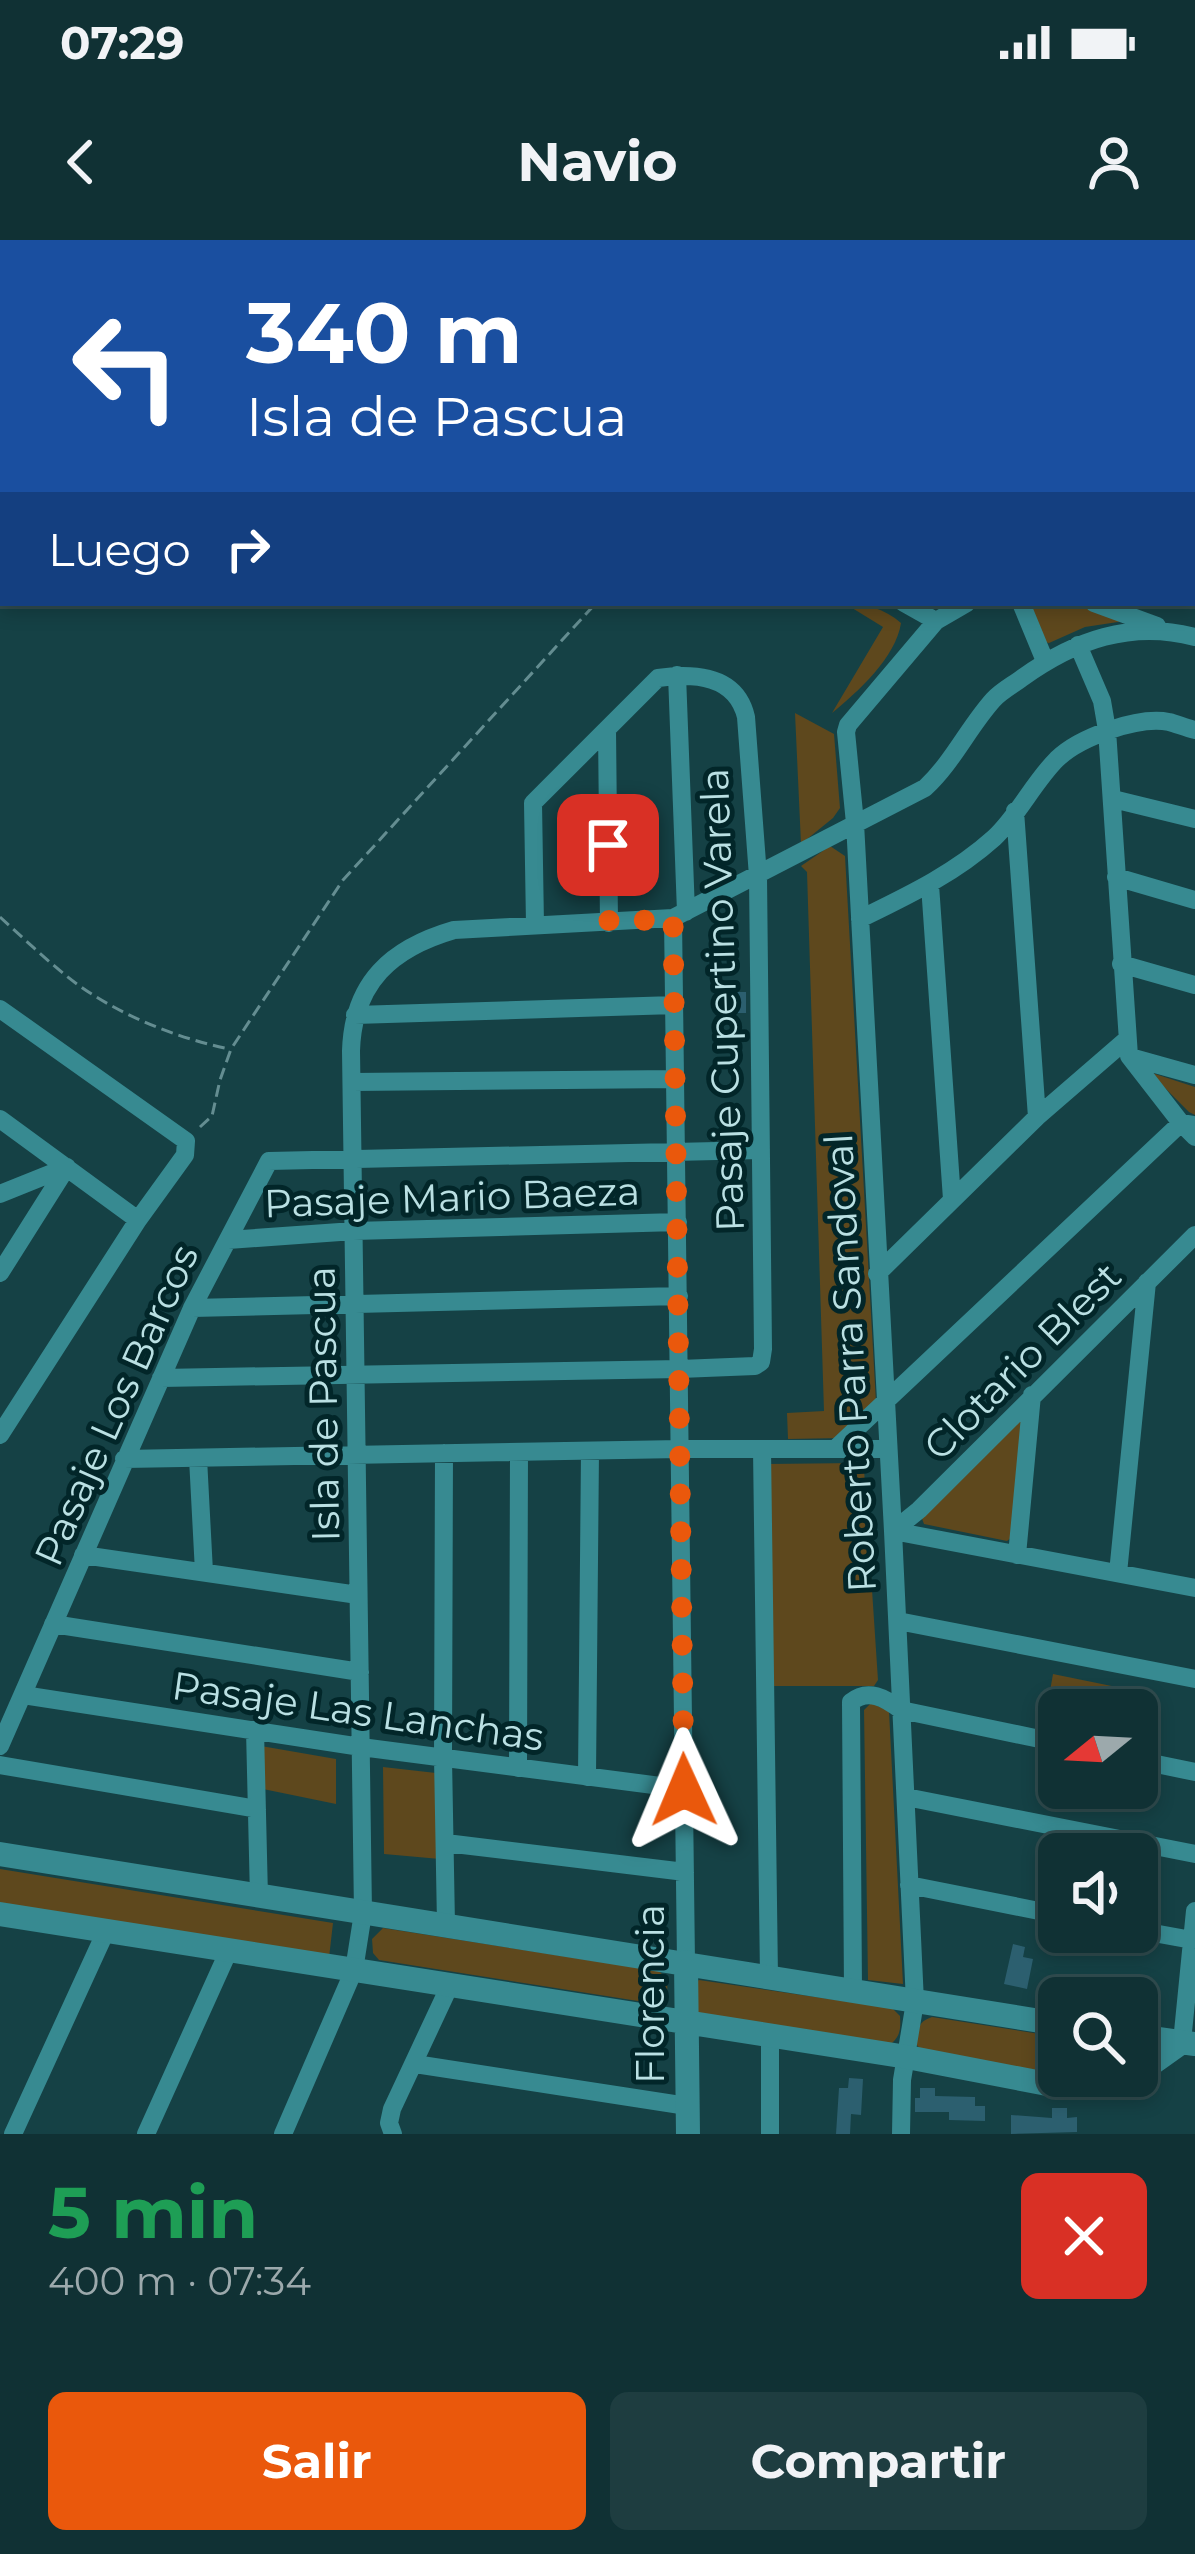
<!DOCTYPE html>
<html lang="es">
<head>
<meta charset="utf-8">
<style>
  body { margin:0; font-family:Montserrat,sans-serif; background:#1e3d40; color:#f1f3f6; height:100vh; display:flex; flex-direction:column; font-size:45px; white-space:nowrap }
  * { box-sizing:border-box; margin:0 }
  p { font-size:39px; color:#9ca9ac }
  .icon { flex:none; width:66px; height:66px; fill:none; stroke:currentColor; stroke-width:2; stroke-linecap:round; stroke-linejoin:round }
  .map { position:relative; height:1894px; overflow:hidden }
  .drawer { display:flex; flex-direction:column; background:#103134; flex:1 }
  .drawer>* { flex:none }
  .guide { position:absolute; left:0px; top:0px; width:1197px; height:366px; box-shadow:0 6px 18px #0003,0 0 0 3px #304c4f; background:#1a4fa0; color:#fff; overflow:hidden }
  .needle { width:78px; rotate:252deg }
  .fabs { position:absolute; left:1038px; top:1449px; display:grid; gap:24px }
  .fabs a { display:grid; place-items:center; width:120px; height:120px; border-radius:18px; background:#103134; box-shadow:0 6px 18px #0003,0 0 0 3px #304c4f; font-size:60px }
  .pin { position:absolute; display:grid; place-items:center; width:102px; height:102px; color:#fff; margin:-51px; border-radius:24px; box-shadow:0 6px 18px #0006 }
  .me { position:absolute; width:132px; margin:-66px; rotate:359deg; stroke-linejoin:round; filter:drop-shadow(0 0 9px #0008) }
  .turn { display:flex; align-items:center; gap:42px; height:252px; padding:0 48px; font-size:54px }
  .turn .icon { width:156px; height:156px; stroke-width:2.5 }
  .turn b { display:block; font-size:84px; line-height:102px }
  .then { display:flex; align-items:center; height:114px; padding:0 48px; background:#0003; gap:24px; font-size:45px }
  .round { display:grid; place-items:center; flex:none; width:126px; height:126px; border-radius:18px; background:#1e3d40 }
  .head { display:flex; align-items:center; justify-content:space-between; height:204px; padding:0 48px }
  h1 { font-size:72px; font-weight:700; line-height:90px; color:#1e9e55 }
  .primary-button { display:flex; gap:24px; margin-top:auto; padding:24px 48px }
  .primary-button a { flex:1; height:138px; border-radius:18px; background:#ea580c; color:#fff; font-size:48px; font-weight:700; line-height:138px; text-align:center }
  .primary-button a+a { background:#1e3d40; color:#f1f3f6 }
  .status { display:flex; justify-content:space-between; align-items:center; height:84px; padding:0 60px; background:#103134; direction:ltr }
  .status svg { height:33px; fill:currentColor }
  header { display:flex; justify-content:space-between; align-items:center; height:156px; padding:0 48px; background:#103134; font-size:54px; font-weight:700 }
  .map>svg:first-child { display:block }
</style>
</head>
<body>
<div class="status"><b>07:29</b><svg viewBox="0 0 49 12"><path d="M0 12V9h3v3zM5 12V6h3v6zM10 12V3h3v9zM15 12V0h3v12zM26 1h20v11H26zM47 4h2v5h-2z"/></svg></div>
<header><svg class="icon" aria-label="back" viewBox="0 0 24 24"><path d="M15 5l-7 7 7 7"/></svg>Navio<svg class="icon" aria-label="person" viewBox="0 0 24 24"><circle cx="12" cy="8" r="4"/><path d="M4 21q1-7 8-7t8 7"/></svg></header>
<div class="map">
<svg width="1195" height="1894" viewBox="0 0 1195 1894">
  <rect width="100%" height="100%" fill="#154145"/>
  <path fill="#5e481d" d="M844 363C865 363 885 369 901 383 896 417 858 452 832 473L883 387Z
    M1025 363H1083L1131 380 1085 387 1049 403 1045 402Z
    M795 473 834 494 840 568 833 578 801 604Z
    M830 606 845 616 876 1162 842 1198 788 1199 787 1173 824 1171 807 632 801 626Z
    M1149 832 1195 847V875L1189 872Z
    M1022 1177 1012 1297 1007 1301 924 1284 921 1276Z
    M859 1223 864 1229 878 1440 874 1446H770L766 1224Z
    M1053 1434 1141 1452 1137 1474V1470H1059V1488L1044 1485Z
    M871 1463 889 1471 903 1744 868 1740 864 1470Z
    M261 1506 336 1519V1564L263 1549Z
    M383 1527 436 1533 440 1619 384 1614Z
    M0 1629 333 1683 329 1718 0 1664Z
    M383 1688 659 1731C670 1742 671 1755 657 1764L379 1720 373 1713 372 1699Z
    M699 1740 892 1768 900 1776C901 1790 900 1798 888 1806L697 1776 691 1745Z
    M932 1777 1059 1797V1834L922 1811 916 1804C918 1790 917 1782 932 1777Z"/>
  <path fill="#2c5f6f" d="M732 752H746V773H732Z
    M1013 1704 1025 1707 1023 1717 1033 1719 1027 1749 1004 1744Z
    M849 1838 863 1839 861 1875 851 1874 850 1894H836L839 1848H848Z
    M920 1848H935V1856L975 1857V1866H985V1881L949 1880V1872H915V1858H920Z
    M1052 1868H1067V1878L1077 1877V1892L1011 1894V1875L1052 1878Z"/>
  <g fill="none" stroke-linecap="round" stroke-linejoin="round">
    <path stroke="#648d91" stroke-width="3" stroke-dasharray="12 6" stroke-linecap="butt" d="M469 0 471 3
      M0 174 3 177
      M0 306 3 302
      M0 677C21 696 42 716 64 734 109 771 172 797 229 809
      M200 887 212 876 220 840 231 809 343 640 596 363"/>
    <path stroke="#378a91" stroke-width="18" d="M904 363 936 381
      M1021 363 1045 421
      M1094 363 1157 386
      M1078 405 1102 461 1107 490 1129 816 1181 883 1195 897
      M677 435 686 672
      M607 489 609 683
      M1113 559 1195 579
      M1015 571 1037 877
      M1116 637 1195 660
      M930 645 952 959
      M673 678 686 1722
      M860 679C907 656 954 634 994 598 1018 576 1033 543 1057 519 1080 497 1138 476 1169 482 1177 484 1186 488 1195 490
      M1121 724 1195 745
      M0 769 186 901 185 915 138 980 0 1195
      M355 775 675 765
      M1130 817 1195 835
      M352 842 676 839
      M0 879 138 980
      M0 954 67 927
      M228 1000 354 991 678 982
      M0 1033 67 927
      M877 1034 1037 877 1126 800
      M192 1068 679 1056
      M161 1138 680 1129 755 1126 761 1122 763 1109 758 636 746 477C736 435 694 433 658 438L533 563 535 685
      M762 1209 769 1737
      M835 1209 1181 883 1193 885
      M444 1213 443 1518 446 1685
      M198 1218 204 1332
      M124 1219 680 1209H887
      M893 1291 919 1270 1195 995
      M893 1291 1195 1348
      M83 1315 358 1355
      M1017 1315 1032 1155
      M1118 1333 1147 1042
      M898 1381 1195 1439
      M53 1384 360 1432
      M23 1455 361 1507 684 1549
      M255 1490 259 1657
      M0 1506 192 1068 269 921 761 910
      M1137 1520 1195 1532
      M0 1525 257 1569
      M518 1528 519 1212
      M587 1537 590 1211
      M906 1557 1195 1614
      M446 1603 685 1632
      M909 1645 1059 1675
      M1137 1690 1192 1700
      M853 1751 851 1462C868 1448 885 1458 901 1470L1059 1503
      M770 1795V1894
      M1182 1802 1195 1671
      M415 1824 687 1866
      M13 1894 106 1691
      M146 1894 229 1710
      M283 1894 354 1730 363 1673 351 811C353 742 392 708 454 690L673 678 925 548C953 522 968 488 993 460 1001 451 1013 445 1022 438 1075 400 1131 380 1195 397
      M393 1894 389 1883 392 1869 450 1745
      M901 1894 902 1840 915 1762 893 1291 855 583 846 492 848 485 936 381 967 363"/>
    <path stroke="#378a91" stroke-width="24" d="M0 1614 1059 1784
      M0 1674 907 1817 1063 1847 1103 1844 1131 1836
      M686 1722 688 1894
      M1137 1796 1195 1804
      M1137 1834 1182 1802"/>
  </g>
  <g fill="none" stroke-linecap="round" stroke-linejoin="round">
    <path stroke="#ea580c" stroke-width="21" stroke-dasharray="0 37.8" d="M608 605 609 683 673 678 684 1550"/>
  </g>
  <g text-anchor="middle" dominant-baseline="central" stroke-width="10" stroke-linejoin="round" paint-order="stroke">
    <g font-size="39" fill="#bae0e3" stroke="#022629">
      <text transform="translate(722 760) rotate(-92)">Pasaje Cupertino Varela</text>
      <text transform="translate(452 957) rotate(-2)">Pasaje Mario Baeza</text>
      <text transform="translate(1022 1121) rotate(-45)">Clotario Blest</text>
      <text transform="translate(850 1123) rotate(-93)">Roberto Parra Sandoval</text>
      <text transform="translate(323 1164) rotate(-91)">Isla de Pascua</text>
      <text transform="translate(116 1165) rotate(-66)">Pasaje Los Barcos</text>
      <text transform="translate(358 1471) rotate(8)">Pasaje Las Lanchas</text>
      <text transform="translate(650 1754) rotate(-90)">Florencia</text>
    </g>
  </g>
</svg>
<div class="fabs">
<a><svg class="needle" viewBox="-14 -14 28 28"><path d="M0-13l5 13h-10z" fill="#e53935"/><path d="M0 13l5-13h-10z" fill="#9ca9ac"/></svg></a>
<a><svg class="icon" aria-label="sound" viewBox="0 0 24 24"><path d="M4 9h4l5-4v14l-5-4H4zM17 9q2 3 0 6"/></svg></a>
<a><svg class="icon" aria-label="search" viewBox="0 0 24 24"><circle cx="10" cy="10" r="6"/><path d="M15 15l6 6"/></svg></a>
</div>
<div class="pin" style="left:608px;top:605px;background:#d93025"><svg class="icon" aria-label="arrive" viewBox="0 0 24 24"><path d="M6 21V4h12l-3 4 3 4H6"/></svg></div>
<svg class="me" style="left:684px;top:1550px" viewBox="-20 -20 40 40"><path d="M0-17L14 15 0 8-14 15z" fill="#ea580c" stroke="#fff" stroke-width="4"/></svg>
<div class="guide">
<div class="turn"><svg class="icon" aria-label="left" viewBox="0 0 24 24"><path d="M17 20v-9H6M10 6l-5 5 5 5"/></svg><div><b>340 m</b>Isla de Pascua</div></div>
<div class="then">Luego<svg class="icon" aria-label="right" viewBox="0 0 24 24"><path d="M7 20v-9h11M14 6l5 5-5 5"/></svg></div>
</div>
</div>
<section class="drawer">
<div class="head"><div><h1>5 min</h1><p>400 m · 07:34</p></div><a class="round" style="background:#d93025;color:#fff"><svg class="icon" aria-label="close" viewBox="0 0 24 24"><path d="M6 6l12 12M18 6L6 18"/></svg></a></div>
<div class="primary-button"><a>Salir</a><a>Compartir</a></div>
</section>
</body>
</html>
